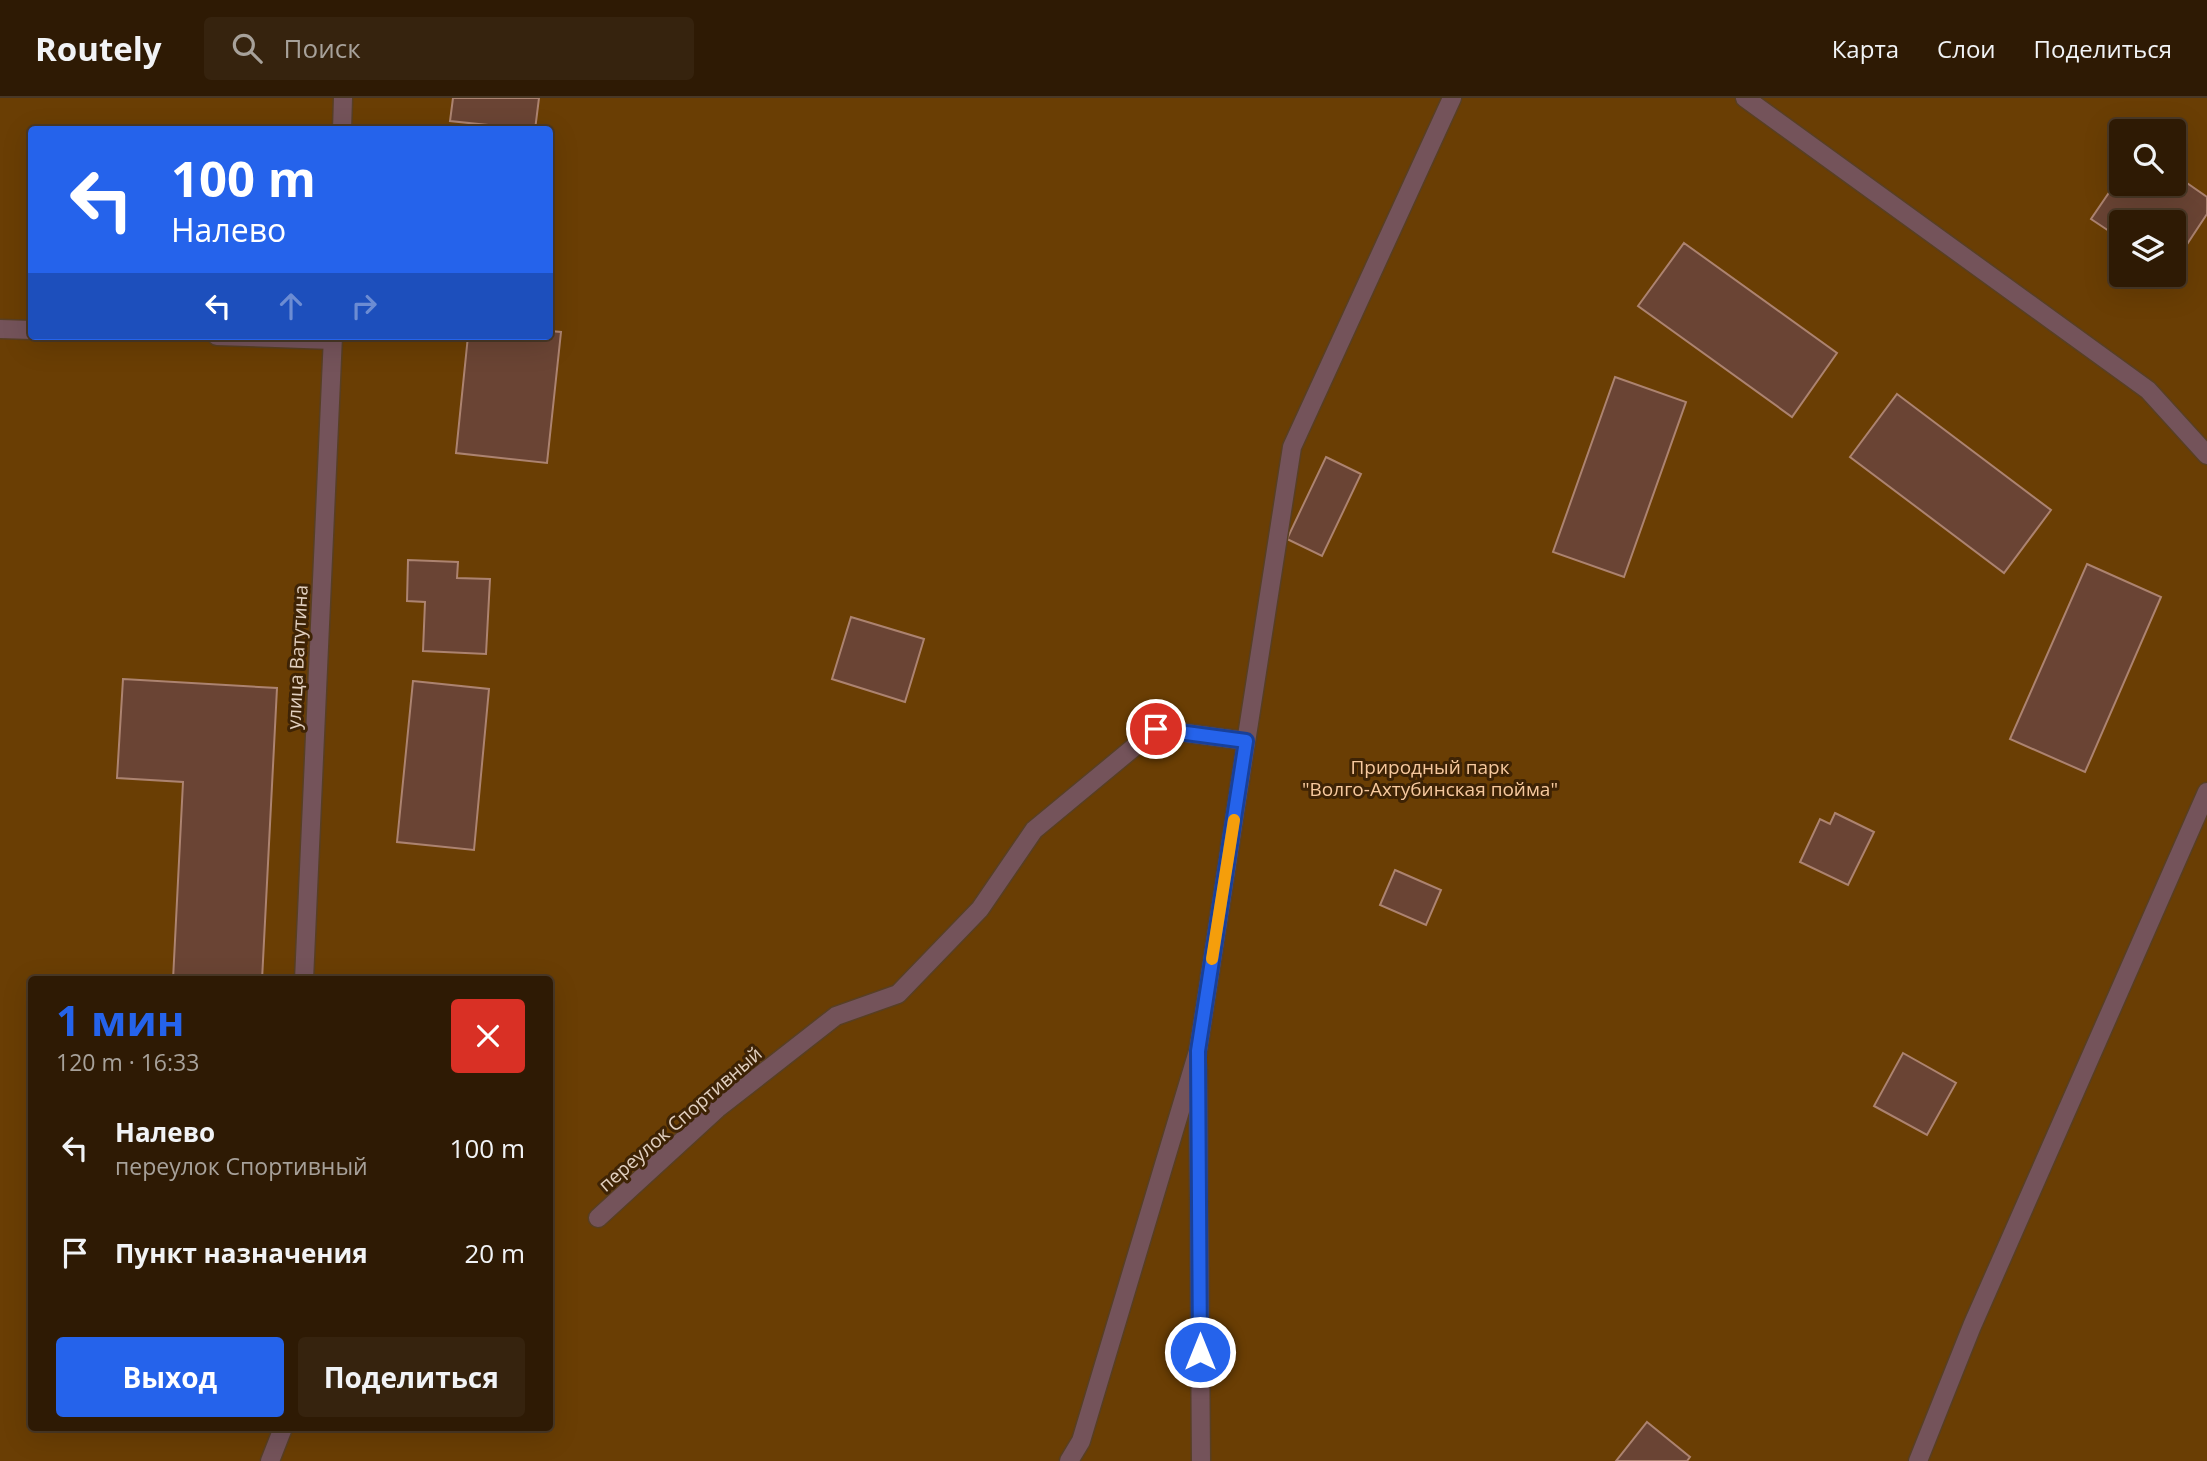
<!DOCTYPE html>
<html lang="ru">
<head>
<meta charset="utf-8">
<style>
  body { margin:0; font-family:"Open Sans",sans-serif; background:#36230e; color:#f1f3f6; height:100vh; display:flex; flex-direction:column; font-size:26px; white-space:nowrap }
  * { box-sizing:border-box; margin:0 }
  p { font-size:23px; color:#a7a19a }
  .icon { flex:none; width:38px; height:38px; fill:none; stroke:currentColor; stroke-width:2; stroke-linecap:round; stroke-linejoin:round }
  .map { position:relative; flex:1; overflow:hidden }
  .panel { position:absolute; left:28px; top:878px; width:525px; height:455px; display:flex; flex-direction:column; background:#2e1a04; border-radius:7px; box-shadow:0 7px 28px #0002,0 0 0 2px #493826 }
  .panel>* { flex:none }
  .guide { position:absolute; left:28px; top:28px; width:525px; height:214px; border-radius:7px; box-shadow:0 7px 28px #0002,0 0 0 2px #493826; background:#2563eb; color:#fff; overflow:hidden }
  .fabs { position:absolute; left:2109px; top:21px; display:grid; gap:14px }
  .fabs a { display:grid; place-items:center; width:77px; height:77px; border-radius:7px; background:#2e1a04; box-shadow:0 7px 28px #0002,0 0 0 2px #493826; font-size:35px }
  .pin { position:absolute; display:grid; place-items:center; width:60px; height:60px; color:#fff; margin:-30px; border:4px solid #fff; border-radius:50%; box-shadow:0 2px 7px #0007 }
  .me { position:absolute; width:77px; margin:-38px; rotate:0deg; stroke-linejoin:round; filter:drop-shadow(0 0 5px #0008) }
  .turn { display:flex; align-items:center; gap:24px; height:147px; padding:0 28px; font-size:32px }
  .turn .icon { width:91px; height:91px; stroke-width:2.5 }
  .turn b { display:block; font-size:49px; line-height:60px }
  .lanes { display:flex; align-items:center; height:66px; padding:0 28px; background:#0003; justify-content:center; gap:35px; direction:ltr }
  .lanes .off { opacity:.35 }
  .round { display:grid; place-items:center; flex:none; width:74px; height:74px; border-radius:7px; background:#36230e }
  .headline { display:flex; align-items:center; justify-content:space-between; height:119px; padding:0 28px }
  h1 { font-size:42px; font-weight:700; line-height:52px; color:#2563eb }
  .action { display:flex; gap:14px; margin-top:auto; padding:14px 28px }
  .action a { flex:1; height:80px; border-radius:7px; background:#2563eb; color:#fff; font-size:28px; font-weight:700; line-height:80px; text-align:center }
  .action a+a { background:#36230e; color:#f1f3f6 }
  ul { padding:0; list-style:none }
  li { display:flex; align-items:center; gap:21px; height:105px; padding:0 28px }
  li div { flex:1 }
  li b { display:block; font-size:26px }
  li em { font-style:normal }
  header { display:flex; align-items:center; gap:42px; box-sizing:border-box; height:98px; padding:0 35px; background:#2e1a04; border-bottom:2px solid #493826 }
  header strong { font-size:33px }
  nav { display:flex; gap:38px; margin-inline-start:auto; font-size:24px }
  .search { width:490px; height:63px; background:#36230e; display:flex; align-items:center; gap:18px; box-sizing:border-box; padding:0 24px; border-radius:7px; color:#a7a19a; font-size:26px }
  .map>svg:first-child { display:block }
</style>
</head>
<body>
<header>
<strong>Routely</strong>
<div class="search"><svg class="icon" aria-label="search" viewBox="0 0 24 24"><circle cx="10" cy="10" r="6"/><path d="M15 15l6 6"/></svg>Поиск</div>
<nav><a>Карта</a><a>Слои</a><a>Поделиться</a></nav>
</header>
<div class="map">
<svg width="2207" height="1363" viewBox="0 0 2207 1363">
  <rect width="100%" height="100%" fill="#3e2305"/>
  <path fill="#6a3e04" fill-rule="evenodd" d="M0 0H2207V1363H0ZM32 32H550V238H32ZM2121 33H2174V86H2121ZM2121 124H2174V177H2121ZM32 882H550V1330H32Z"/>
  <path fill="#6a4434" stroke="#ac8370" stroke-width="2" d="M453 0H539L535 32 450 23Z
    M2174 76 2207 99V116L2174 166V124H2121V141L2091 121 2121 77V86H2174Z
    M1684 145 1837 255 1792 319 1638 208Z
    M550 233 561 234 547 365 456 355 468 238H550Z
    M1615 279 1686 304 1624 479 1553 454Z
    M1897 296 2051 412 2004 475 1850 359Z
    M1326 359 1361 376 1322 458 1287 441Z
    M408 462 458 464 457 480 490 481 486 556 423 553 425 504 407 503Z
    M2087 466 2161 499 2085 674 2010 641Z
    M851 519 924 541 905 604 832 581Z
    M123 581 277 590 262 882H173L183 684 117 680Z
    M413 583 489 591 474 752 397 744Z
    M1835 715 1874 734 1848 787 1800 764 1820 721 1830 726Z
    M1395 772 1441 792 1426 827 1380 807Z
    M1903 955 1956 985 1927 1037 1874 1008Z
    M1647 1324 1690 1359 1687 1363H1616Z"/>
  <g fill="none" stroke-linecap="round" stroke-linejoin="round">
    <g stroke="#583f23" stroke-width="21">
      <path id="minor" d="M1745 0 2148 292 2207 357
        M342 32 343 0
        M0 231 32 232
        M217 238 332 242
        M304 882 333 238
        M1198 970 1201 1363
        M598 1120 717 1011 836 918 898 896 980 811 1034 732 1156 631 1246 643
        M270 1363 283 1330
        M1069 1363 1081 1343 1198 953 1292 349 1452 0
        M1918 1363 1972 1228 2207 694"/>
    </g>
    <use href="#minor" stroke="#74535a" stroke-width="18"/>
  </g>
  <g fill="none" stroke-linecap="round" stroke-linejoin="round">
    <g stroke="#184099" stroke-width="18">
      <path id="route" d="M1156 631 1246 643 1198 953 1200 1254"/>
    </g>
    <use href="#route" stroke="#2563eb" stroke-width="12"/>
    <path stroke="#f59e0b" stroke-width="12" d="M1212 861 1234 722"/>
  </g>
  <g text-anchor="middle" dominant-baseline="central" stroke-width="6" stroke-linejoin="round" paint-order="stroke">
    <g font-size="19" fill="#e2d0c0" stroke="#3e2305">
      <text transform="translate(297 559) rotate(-87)">улица Ватутина</text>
      <text transform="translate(680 1021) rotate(-41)">переулок Спортивный</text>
    </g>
    <g font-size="19" fill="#f7c99e" stroke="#3e2305">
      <text x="1430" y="669">Природный парк<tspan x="1430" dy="22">"Волго-Ахтубинская пойма"</tspan></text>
    </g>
  </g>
</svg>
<div class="fabs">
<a><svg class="icon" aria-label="search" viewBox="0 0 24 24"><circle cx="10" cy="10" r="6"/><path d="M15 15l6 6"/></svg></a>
<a><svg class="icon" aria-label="layers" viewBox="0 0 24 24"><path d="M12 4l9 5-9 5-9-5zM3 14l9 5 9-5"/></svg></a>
</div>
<div class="pin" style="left:1156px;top:631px;background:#d93025"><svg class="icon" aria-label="arrive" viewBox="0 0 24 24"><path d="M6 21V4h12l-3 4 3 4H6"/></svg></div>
<svg class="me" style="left:1200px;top:1254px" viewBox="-20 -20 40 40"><circle r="17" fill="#2563eb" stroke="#fff" stroke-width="3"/><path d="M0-11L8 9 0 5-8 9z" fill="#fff"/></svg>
<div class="guide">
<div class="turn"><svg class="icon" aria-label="left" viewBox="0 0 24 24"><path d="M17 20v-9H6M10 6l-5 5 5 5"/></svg><div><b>100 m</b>Налево</div></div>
<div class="lanes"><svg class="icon" aria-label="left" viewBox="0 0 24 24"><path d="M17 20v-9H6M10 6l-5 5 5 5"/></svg><svg class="icon off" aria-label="ahead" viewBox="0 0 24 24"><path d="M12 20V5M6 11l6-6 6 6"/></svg><svg class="icon off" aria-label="right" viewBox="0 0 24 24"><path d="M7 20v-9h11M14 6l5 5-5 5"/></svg></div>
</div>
<section class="panel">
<div class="headline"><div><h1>1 мин</h1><p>120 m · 16:33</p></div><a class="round" style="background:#d93025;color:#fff"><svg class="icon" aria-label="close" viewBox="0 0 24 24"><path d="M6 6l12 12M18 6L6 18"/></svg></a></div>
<ul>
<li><svg class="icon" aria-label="left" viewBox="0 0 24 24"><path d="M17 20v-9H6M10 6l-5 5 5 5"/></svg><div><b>Налево</b><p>переулок Спортивный</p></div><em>100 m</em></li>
<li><svg class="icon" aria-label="arrive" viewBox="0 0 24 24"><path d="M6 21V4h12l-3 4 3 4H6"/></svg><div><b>Пункт назначения</b></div><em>20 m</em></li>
</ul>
<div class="action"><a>Выход</a><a>Поделиться</a></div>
</section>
</div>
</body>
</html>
